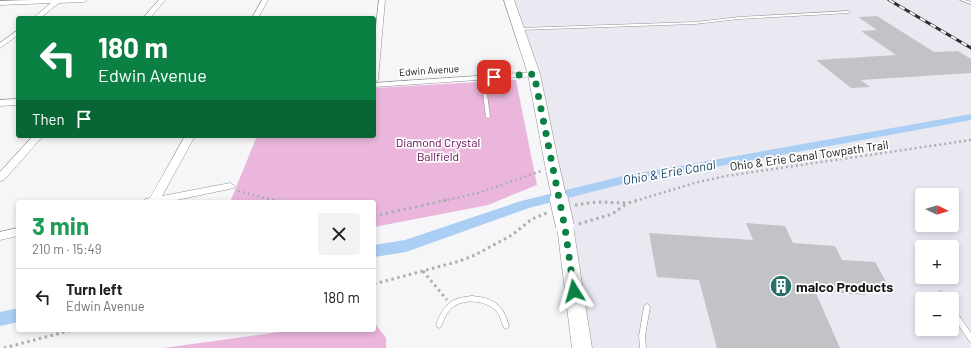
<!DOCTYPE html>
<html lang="en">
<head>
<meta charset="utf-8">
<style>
  body { margin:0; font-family:Barlow,sans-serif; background:#f2f2f2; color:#202124; height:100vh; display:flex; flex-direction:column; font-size:15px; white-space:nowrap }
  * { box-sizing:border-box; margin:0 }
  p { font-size:13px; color:#757577 }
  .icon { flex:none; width:22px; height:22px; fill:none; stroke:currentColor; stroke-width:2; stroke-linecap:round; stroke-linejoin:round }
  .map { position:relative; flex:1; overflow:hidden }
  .drawer { position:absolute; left:16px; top:200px; width:360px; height:132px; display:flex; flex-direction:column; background:#fff; border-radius:4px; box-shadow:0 2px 6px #0003 }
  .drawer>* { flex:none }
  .guide { position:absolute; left:16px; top:16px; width:360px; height:122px; border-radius:4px; box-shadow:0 2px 6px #0003; background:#0b8043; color:#fff; overflow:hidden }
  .needle { width:26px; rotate:95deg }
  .controls { position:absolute; left:915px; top:188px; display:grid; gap:8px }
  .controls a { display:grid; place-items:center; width:44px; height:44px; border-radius:4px; background:#fff; box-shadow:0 2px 6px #0003; font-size:20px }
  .pin { position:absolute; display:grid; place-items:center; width:34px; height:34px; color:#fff; margin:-17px; border-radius:8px; box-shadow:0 2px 6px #0006 }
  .me { position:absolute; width:44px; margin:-22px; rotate:352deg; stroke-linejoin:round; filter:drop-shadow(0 0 3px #0008) }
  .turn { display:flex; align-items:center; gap:14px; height:84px; padding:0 16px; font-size:18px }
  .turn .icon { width:52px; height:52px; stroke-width:2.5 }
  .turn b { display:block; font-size:28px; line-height:34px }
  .then { display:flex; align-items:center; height:38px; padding:0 16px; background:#0003; gap:8px; font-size:15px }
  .round { display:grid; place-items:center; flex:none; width:42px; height:42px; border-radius:4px; background:#f2f2f2 }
  .head { display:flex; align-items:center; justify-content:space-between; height:68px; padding:0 16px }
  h1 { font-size:24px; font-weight:700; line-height:30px; color:#1e9e55 }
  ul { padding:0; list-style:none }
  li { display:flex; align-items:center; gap:12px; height:56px; padding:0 16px; border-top:1px solid #e0e0e0 }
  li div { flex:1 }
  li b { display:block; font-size:15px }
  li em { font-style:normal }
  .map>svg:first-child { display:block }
</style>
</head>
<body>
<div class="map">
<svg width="971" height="348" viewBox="0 0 971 348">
  <rect width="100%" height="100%" fill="#f6f6f9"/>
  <path fill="#eae9f2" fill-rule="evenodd" d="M509 0H971V348H581L534 74ZM922 195H952V225H922ZM922 247H952V277H922ZM922 299H952V329H922Z"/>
  <path fill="#ebb6dc" d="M516 80 537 185 488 205 374 227V202H230L257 136H374V88Z
    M374 322 386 338V348H163L295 330H374Z"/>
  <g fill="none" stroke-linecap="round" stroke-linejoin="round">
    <path fill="#abcef4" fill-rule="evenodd" d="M971 114V120L623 184 529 208 406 252 374 257V245L405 240 521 201 623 176Z
      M18 308V322L0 326V312Z"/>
  </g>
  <path fill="#c2c3c6" d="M877 16 934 52 958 51 971 59V73L861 80 870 87 851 88 816 60 896 55 861 31 877 30 858 17Z
    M746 223 785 226 793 243 835 246 842 260 875 262 889 287 860 284 866 295 815 291 840 348H717L699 280 657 277 649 233 753 240Z"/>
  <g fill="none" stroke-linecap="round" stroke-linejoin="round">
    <g stroke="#919194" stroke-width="1">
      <path id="service" d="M960 0H965L971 2V4Z
        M848 11 850 12 849 13 739 19 695 24 520 30 518 29 520 28 695 22 739 17Z
        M482 77H484L485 78 490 117 488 118 486 117 481 78Z
        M941 291 943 292 947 299H941L938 294 939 292Z
        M472 296C495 298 503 305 509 326L508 328 506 329 504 328C501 322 501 316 496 311 486 300 463 298 452 308 446 313 444 320 441 327L439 328 437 327 436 325C444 304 450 298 472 296Z
        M647 304 649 305 650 307 645 336 646 348H640L639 336 644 307 645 305Z
        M952 307 954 308 971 333V342L969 341 952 315Z"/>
    </g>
    <g stroke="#919194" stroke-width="1">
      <path id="minor" d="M31 0H87L84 2 59 3 40 18H33L51 3 0 5V1Z
        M159 0H165L150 18H143Z
        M262 0H268L258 18H252Z
        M379 0H385L378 80 374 82V44Z
        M18 30V35L0 48V43Z
        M534 72H537V76L374 87V83Z
        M18 99V105L0 106V100Z
        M33 136H43L4 180 0 181V172Z
        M185 136H195L162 196 230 183 235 186 234 188 167 202H144L145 199 150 198Z
        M18 228V236L0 240V232Z"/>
    </g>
    <g stroke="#919194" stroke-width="1">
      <path id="secondary" d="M504 0H514L540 74 560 170 558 173 553 175 548 173 546 170 528 74Z
        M565 220 571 222 573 226 592 348H572L557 226 559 222Z"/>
    </g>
    <path stroke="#aeaeb1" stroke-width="2.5" stroke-dasharray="2 3" stroke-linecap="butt" d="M238 191 277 201
      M443 201 478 193 541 171
      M635 201 698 182 726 176 971 140"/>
    <path stroke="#aeaeb1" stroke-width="3" stroke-dasharray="2.5 3.5" stroke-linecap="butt" d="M272 200 282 202
      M575 205 597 202 628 203 639 200
      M374 216 447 200
      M579 224 612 214 628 203
      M423 271 447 300
      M374 284 460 261 475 255 512 235 532 219 547 213
      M4 348 72 330"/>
    <use href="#service" fill="#fff" fill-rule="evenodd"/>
    <use href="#minor" fill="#fff" fill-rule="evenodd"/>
    <use href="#secondary" fill="#fff" fill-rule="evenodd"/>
    <g stroke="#2f2f30" stroke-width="3">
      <path id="rail" d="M889 0 971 48"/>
    </g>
    <use href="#rail" stroke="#fff" stroke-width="2" stroke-dasharray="6" stroke-linecap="butt"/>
    <g stroke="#919194" stroke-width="15" stroke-linecap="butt">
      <path id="secondary-bridge-far1" d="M553 170 560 201"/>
    </g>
    <g stroke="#919194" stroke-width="19" stroke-linecap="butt">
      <path id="secondary-bridge" d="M559 200 565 226"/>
    </g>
    <use href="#secondary-bridge-far1" stroke="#fff" stroke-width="14"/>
    <use href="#secondary-bridge" stroke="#fff" stroke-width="18"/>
  </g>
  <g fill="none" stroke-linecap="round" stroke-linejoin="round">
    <path stroke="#0b8043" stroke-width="7" stroke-dasharray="0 12.6" d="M494 77 534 74 565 228 574 291"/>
  </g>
  <defs>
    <g id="building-disc" transform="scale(1.15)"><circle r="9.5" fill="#276f68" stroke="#fff"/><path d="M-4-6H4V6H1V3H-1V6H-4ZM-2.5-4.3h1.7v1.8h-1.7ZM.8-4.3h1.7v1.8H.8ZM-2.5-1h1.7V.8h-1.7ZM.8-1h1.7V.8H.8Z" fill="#fff"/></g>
  </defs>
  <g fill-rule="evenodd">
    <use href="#building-disc" x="781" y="286"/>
  </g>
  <g text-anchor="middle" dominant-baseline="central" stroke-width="3.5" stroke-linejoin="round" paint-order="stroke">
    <g font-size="10" fill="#151516" stroke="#fff">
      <text transform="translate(429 70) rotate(-4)">Edwin Avenue</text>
    </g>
    <g font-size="12" fill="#600850" stroke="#fff">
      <text x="438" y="142">Diamond Crystal<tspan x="438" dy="14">Ballfield</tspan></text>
    </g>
    <g font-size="12" fill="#151516" stroke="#fff">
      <text transform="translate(809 155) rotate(-8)">Ohio &amp; Erie Canal Towpath Trail</text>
    </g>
    <g font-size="13" font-style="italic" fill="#174169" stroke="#fff">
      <text transform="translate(669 172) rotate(-10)">Ohio &amp; Erie Canal</text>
    </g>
    <g font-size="14" font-weight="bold" fill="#151516" stroke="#fff" text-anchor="start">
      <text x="796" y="286">malco Products</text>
    </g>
  </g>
</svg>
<div class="controls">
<a><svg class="needle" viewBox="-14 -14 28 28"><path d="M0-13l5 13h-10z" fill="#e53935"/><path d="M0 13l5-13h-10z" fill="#757577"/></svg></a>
<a>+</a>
<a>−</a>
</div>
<div class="pin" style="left:494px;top:77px;background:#d93025"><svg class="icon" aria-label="arrive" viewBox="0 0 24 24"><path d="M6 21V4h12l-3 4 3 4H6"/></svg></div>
<svg class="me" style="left:574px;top:291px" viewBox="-20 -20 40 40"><path d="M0-17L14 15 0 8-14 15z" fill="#0b8043" stroke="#fff" stroke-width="4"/></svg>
<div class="guide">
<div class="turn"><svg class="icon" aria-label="left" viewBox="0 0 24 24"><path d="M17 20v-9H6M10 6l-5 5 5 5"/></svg><div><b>180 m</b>Edwin Avenue</div></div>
<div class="then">Then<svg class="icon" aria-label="arrive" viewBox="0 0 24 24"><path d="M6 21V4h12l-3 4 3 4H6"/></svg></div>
</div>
<section class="drawer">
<div class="head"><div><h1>3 min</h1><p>210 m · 15:49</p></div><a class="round"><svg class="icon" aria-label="close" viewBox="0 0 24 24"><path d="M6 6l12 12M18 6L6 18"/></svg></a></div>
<ul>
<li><svg class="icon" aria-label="left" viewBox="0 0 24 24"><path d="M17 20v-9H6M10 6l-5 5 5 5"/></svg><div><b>Turn left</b><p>Edwin Avenue</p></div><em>180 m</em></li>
</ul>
</section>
</div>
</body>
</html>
